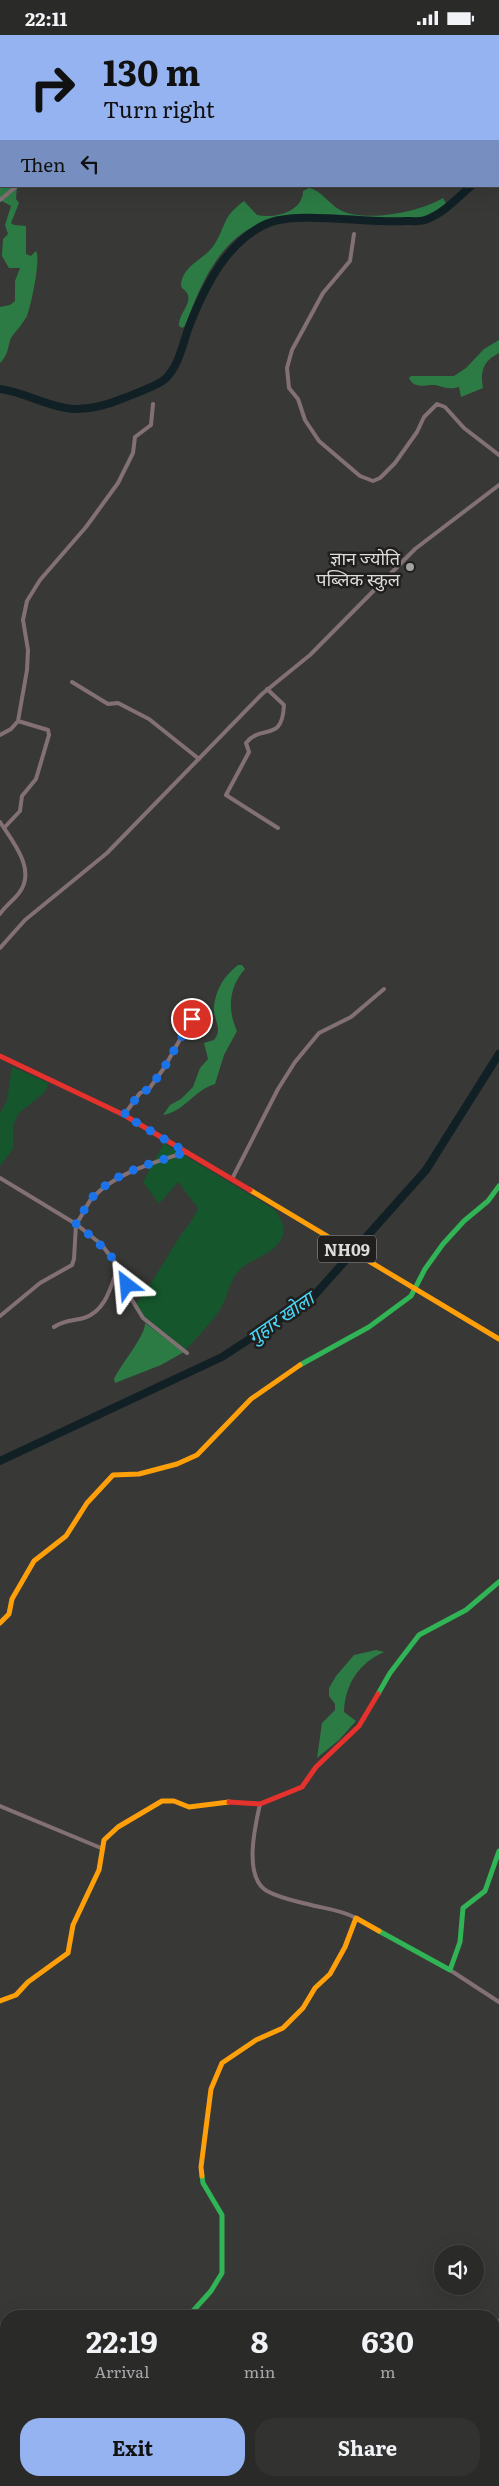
<!DOCTYPE html>
<html lang="en">
<head>
<meta charset="utf-8">
<style>
  body { margin:0; font-family:Literata,"Noto Sans Devanagari",serif; background:#323231; color:#f1f3f6; height:100vh; display:flex; flex-direction:column; font-size:19px; white-space:nowrap }
  * { box-sizing:border-box; margin:0 }
  p { font-size:16px; color:#a5a7a8 }
  .icon { flex:none; width:28px; height:28px; fill:none; stroke:currentColor; stroke-width:2; stroke-linecap:round; stroke-linejoin:round }
  .map { position:relative; flex:1; overflow:hidden }
  .panel { position:absolute; left:0px; top:2275px; width:500px; height:176px; display:flex; flex-direction:column; background:#2a2a29; border-radius:20px 20px 0 0; box-shadow:0 5px 20px #0002,0 0 0 1px #464646 }
  .panel>* { flex:none }
  .hud { position:absolute; left:0px; top:0px; width:500px; height:152px; box-shadow:0 5px 20px #0002,0 0 0 1px #464646; background:#95b2f1; color:#111; overflow:hidden }
  .tools { position:absolute; left:434px; top:2210px; display:grid; gap:10px }
  .tools a { display:grid; place-items:center; width:50px; height:50px; border-radius:50%; background:#2a2a29; box-shadow:0 5px 20px #0002,0 0 0 1px #464646; font-size:25px }
  .pin { position:absolute; display:grid; place-items:center; width:42px; height:42px; color:#fff; margin:-21px; border:2px solid #fff; border-radius:50%; box-shadow:0 1px 5px #0007 }
  .me { position:absolute; width:55px; margin:-28px; rotate:331deg; stroke-linejoin:round; filter:drop-shadow(0 0 4px #0008) }
  .turn { display:flex; align-items:center; gap:18px; height:105px; padding:0 20px; font-size:22px }
  .turn .icon { width:65px; height:65px; stroke-width:2.5 }
  .turn b { display:block; font-size:35px; line-height:42px }
  .then { display:flex; align-items:center; height:48px; padding:0 20px; background:#0003; gap:10px; font-size:19px }
  .eta { display:flex; justify-content:space-evenly; align-items:center; height:85px; text-align:center }
  .eta b { font-size:30px; font-weight:700; line-height:35px }
  .primary-button { display:flex; gap:10px; margin-top:auto; padding:10px 20px }
  .primary-button a { flex:1; height:58px; border-radius:20px; background:#95b2f1; color:#111; font-size:20px; font-weight:700; line-height:58px; text-align:center }
  .primary-button a+a { background:#323231; color:#f1f3f6 }
  .status { display:flex; justify-content:space-between; align-items:center; height:35px; padding:0 25px; background:#2a2a29; direction:ltr }
  .status svg { height:14px; fill:currentColor }
  .map>svg:first-child { display:block }
</style>
</head>
<body>
<div class="status"><b>22:11</b><svg viewBox="0 0 49 12"><path d="M0 12V9h3v3zM5 12V6h3v6zM10 12V3h3v9zM15 12V0h3v12zM26 1h20v11H26zM47 4h2v5h-2z"/></svg></div>
<div class="map">
<svg width="499" height="2451" viewBox="0 0 499 2451">
  <rect width="100%" height="100%" fill="#383837"/>
  <path fill="#15562c" d="M12 1032 49 1048 44 1058 19 1078 13 1090V1114L0 1131V1078L7 1065Z
    M164 1108 275 1175C279 1182 286 1191 283 1200 277 1220 248 1223 237 1238 229 1248 227 1263 221 1273 211 1289 196 1303 184 1317L145 1288 133 1272C150 1252 163 1228 177 1206 184 1194 193 1186 198 1173L178 1147 159 1169 143 1147Z"/>
  <path fill="#2c7b45" d="M0 0H272L1 1V151H17L16 164 19 168 11 188 14 190 26 191V219L31 221 36 216C41 225 31 270 27 281 23 288 18 294 13 300 7 307 11 317 0 328V272L10 270 15 266V246L20 233H9L2 221 3 204 8 199 5 190 11 171 0 165Z
    M309 153C321 155 329 169 340 175 366 188 420 177 443 163L447 170C428 186 403 188 379 186 352 185 322 178 295 180 228 186 206 235 185 291L182 293 179 291C178 280 191 270 188 260 186 255 183 255 181 251 182 230 204 225 214 210 227 190 221 183 244 166L257 180C274 184 303 177 303 156Z
    M499 305V318C483 326 480 336 483 353L461 362 459 352C449 355 444 352 435 350 424 349 415 355 409 343L411 341H454L466 333 484 314Z
    M238 930H242L245 934C229 952 227 974 237 996L224 1020 215 1049C194 1055 184 1077 163 1080L170 1070 181 1064 193 1052 200 1033 208 1024 204 1008 214 1005C224 993 212 984 214 971 216 954 224 941 238 930Z
    M145 1288 184 1317 161 1330 115 1348 114 1344C121 1329 146 1300 145 1288Z
    M376 1615 384 1617C359 1628 345 1649 344 1677L356 1686 339 1705 317 1723 322 1688 335 1675V1669L329 1661V1653L336 1641 354 1620Z"/>
  <g fill="none" stroke-linecap="round" stroke-linejoin="round">
    <path stroke="#102025" stroke-width="8" d="M0 354C25 357 47 372 73 374 91 375 107 370 124 363 134 359 157 351 165 344 180 330 183 306 190 289 205 251 227 207 266 189 295 175 371 189 406 186 412 186 419 187 425 185 443 179 457 163 471 151
      M0 1426 222 1322 311 1264 426 1135 499 1019"/>
    <path stroke="#837075" stroke-width="4" d="M276 1 277 0
      M0 165 17 151
      M354 199 350 226 323 258 292 315 287 333 289 353 298 364 305 385 319 406 360 441 373 446 380 443 395 428 417 397 424 382 437 369 445 372 464 393 499 420
      M72 647 108 669 118 668 149 684 199 724
      M267 654 284 670C282 709 262 688 246 708L249 717 226 760 278 793
      M0 700 11 694 18 686 27 635 28 615 23 585 27 566 40 545 86 492 118 448 133 418 135 402 151 390 153 369
      M0 787C13 807 37 835 19 858 13 866 5 871 0 879
      M4 793 20 776 22 761 36 744 49 700 48 695 18 686
      M0 913 25 885 107 818 262 659 310 620 415 514 499 450
      M124 1080 140 1058 149 1054 164 1033 201 967
      M0 1143 76 1189 101 1209 125 1240 129 1260 143 1283 187 1318
      M232 1144 278 1054 295 1027 319 998 351 982 384 954
      M0 1281 40 1248 72 1230 74 1224 76 1189C83 1180 85 1172 92 1163 117 1137 153 1128 186 1117
      M54 1292C64 1285 73 1286 84 1283 106 1276 111 1251 118 1232
      M260 1769C255 1791 243 1842 267 1856 281 1864 300 1867 315 1871 329 1874 343 1876 356 1883
      M0 1771 101 1813
      M450 1935 499 1967
      M494 2295 499 2286
      M417 2451 421 2445"/>
    <path stroke="#30b455" stroke-width="5" d="M300 1330 369 1292 411 1261 425 1234 443 1209 464 1186 488 1166 499 1151
      M378 1659 390 1638 419 1600 466 1575 499 1547
      M379 1896 450 1935 460 1907 463 1873 485 1856 499 1816
      M151 2281 156 2277 186 2279 193 2276 211 2256 222 2238V2180L203 2148 202 2141
      M138 2445 140 2451"/>
    <path stroke="#ff9f0a" stroke-width="5" d="M250 1155 499 1304
      M0 1588 9 1579 12 1564 34 1526 66 1501 87 1468 113 1440 139 1439 177 1429 197 1420 251 1364 300 1330
      M0 1966 16 1960 28 1947 68 1918 73 1890 99 1835 104 1805 118 1792 162 1766H174L189 1772 229 1767
      M202 2141 201 2132 211 2054 222 2028 256 2005 283 1993 303 1973 315 1953 330 1939 345 1912 356 1883 379 1896"/>
    <path stroke="#e5322d" stroke-width="5" d="M0 1021 124 1080 250 1155
      M229 1767 260 1769 302 1752 316 1732 359 1691 378 1659"/>
  </g>
  <g fill="none" stroke-linecap="round" stroke-linejoin="round">
    <path stroke="#1a73e8" stroke-width="9" stroke-dasharray="0 16.2" d="M127 1250C122 1227 94 1203 76 1189 81 1183 82 1180 85 1173 87 1166 96 1159 100 1155 123 1134 158 1127 186 1117L124 1080 140 1058 149 1054 164 1033 192 984"/>
  </g>
  <circle fill="#a3a3a2" stroke="#201f1e" stroke-width="2" cx="410" cy="532" r="5"/>
  <g text-anchor="middle" dominant-baseline="central" stroke-width="5" stroke-linejoin="round" paint-order="stroke">
    <rect fill="#201f1e" stroke="#a4a3a2" stroke-width="1" x="318" y="1200.5" width="58" height="27" rx="4"/>
    <g font-size="16" font-weight="bold" fill="#dddcdb">
      <text x="347" y="1214">NH09</text>
    </g>
    <g font-size="18" fill="#dddcdb" stroke="#201f1e" text-anchor="end">
      <text x="400" y="522">ज्ञान ज्योति<tspan x="400" dy="21">पब्लिक स्कुल</tspan></text>
    </g>
    <g font-size="19" font-style="italic" fill="#49dafa" stroke="#201f1e">
      <text transform="translate(280 1282) rotate(-35)">गुहार खोला</text>
    </g>
  </g>
</svg>
<div class="tools">
<a><svg class="icon" aria-label="sound" viewBox="0 0 24 24"><path d="M4 9h4l5-4v14l-5-4H4zM17 9q2 3 0 6"/></svg></a>
</div>
<div class="pin" style="left:192px;top:984px;background:#d93025"><svg class="icon" aria-label="arrive" viewBox="0 0 24 24"><path d="M6 21V4h12l-3 4 3 4H6"/></svg></div>
<svg class="me" style="left:127px;top:1250px" viewBox="-20 -20 40 40"><path d="M0-17L14 15 0 8-14 15z" fill="#1a73e8" stroke="#fff" stroke-width="4"/></svg>
<div class="hud">
<div class="turn"><svg class="icon" aria-label="right" viewBox="0 0 24 24"><path d="M7 20v-9h11M14 6l5 5-5 5"/></svg><div><b>130 m</b>Turn right</div></div>
<div class="then">Then<svg class="icon" aria-label="left" viewBox="0 0 24 24"><path d="M17 20v-9H6M10 6l-5 5 5 5"/></svg></div>
</div>
<section class="panel">
<div class="eta">
<div><b>22:19</b><p>Arrival</p></div>
<div><b>8</b><p>min</p></div>
<div><b>630</b><p>m</p></div>
</div>
<div class="primary-button"><a>Exit</a><a>Share</a></div>
</section>
</div>
</body>
</html>
